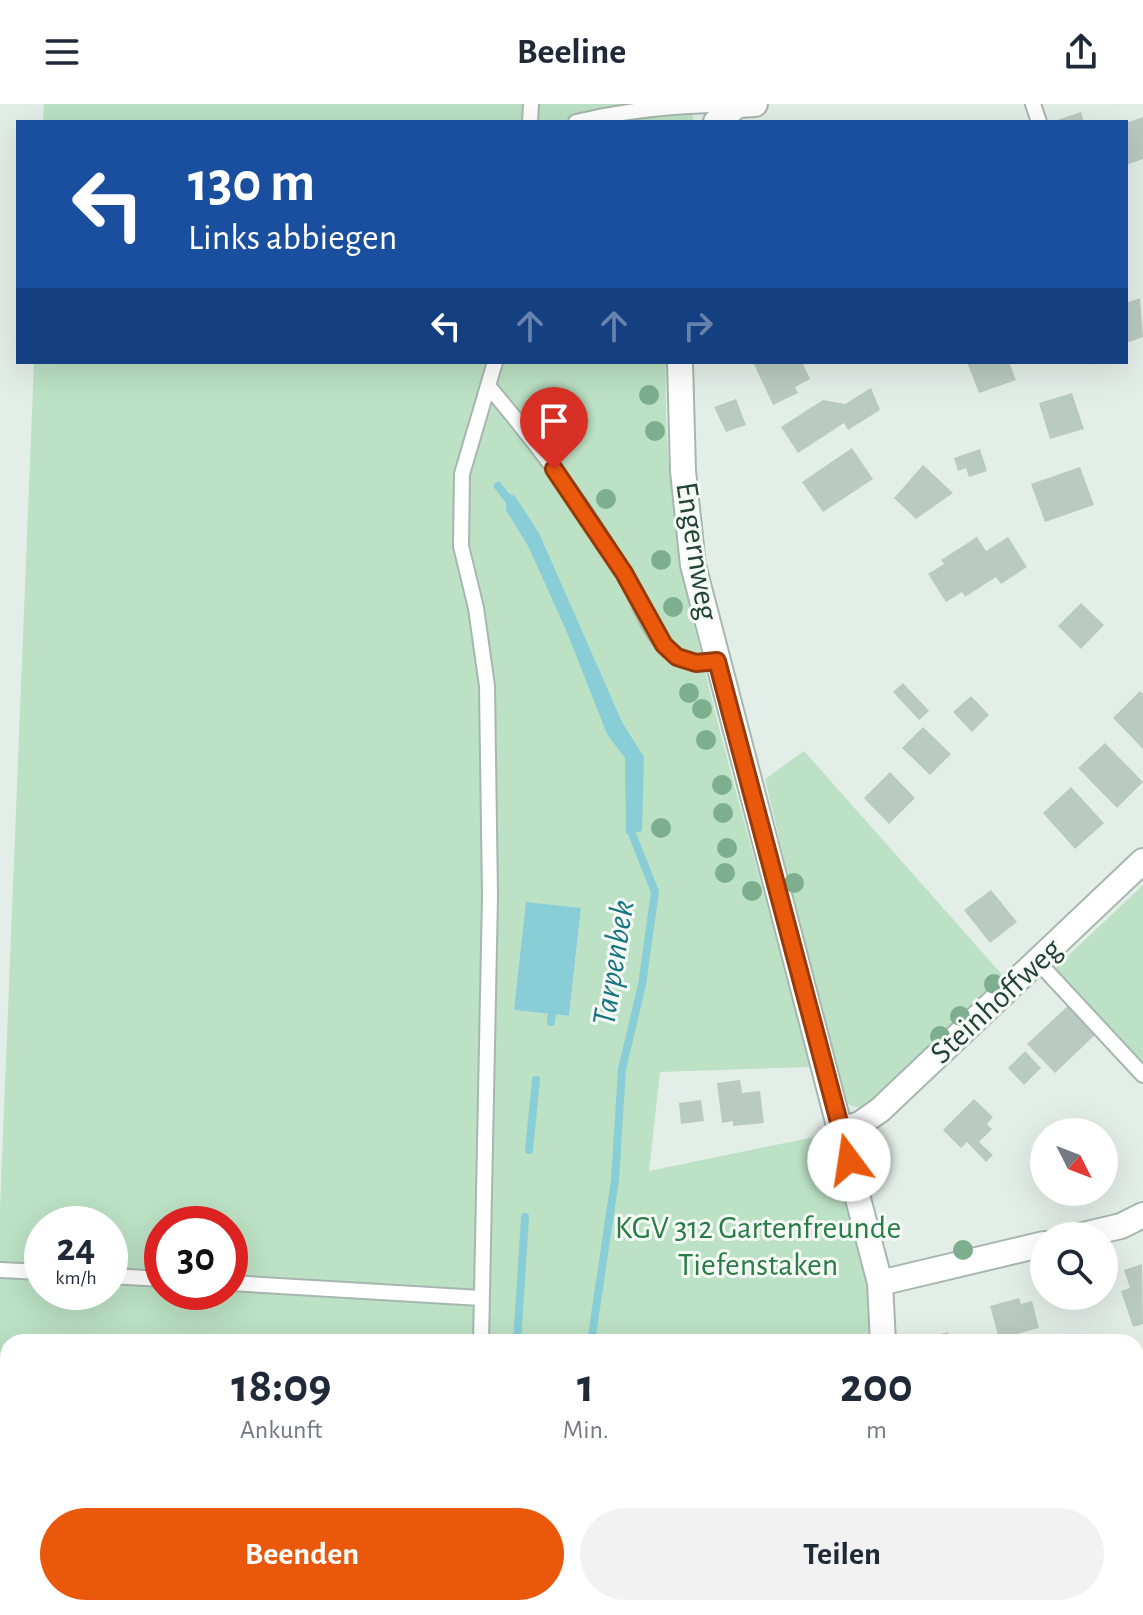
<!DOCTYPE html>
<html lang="de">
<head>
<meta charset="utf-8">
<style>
  body { margin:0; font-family:"Alegreya Sans",sans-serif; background:#f2f2f3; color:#1f2937; height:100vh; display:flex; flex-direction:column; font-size:30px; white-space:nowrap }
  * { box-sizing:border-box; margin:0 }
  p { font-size:26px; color:#747a83 }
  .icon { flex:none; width:44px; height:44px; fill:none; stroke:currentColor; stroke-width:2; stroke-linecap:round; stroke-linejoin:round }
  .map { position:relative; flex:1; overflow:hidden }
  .sheet { position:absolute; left:0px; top:1230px; width:1144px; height:282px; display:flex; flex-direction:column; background:#fff; border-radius:24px 24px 0 0; box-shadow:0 8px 32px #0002 }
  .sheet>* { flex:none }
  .banner { position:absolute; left:16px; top:16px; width:1112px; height:244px; border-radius:0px; box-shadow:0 8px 32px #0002; background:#1a4fa0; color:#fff; overflow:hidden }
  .needle { width:52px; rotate:132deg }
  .controls { position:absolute; left:1030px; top:1014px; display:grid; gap:16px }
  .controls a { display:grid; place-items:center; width:88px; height:88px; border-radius:50%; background:#fff; box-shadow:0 8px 32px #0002; font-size:40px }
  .speed { position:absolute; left:24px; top:1102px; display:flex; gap:16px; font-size:40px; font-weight:700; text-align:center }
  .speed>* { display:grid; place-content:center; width:104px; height:104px; border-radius:50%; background:#fff; box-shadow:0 8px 32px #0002; line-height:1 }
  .speed small { font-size:20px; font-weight:400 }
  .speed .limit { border:12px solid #d22; background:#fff; color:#111 }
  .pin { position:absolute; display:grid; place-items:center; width:68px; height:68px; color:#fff; margin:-82px -34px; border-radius:50% 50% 50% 0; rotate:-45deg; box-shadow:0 0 8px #0007 }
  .pin .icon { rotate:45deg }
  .me { position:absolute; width:88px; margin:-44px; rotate:346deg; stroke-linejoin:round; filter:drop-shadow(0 0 6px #0008) }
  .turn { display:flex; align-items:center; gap:28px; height:168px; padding:0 40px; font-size:36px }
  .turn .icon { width:104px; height:104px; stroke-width:2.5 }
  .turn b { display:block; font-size:56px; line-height:68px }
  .lanes { display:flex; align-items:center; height:76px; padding:0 40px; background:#0003; justify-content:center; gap:40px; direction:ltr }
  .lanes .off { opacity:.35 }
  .eta { display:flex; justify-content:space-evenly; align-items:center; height:136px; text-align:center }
  .eta b { font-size:48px; font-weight:700; line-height:56px }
  .cta { display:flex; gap:16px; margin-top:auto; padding:16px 40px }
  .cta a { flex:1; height:92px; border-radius:48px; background:#ea580c; color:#fff; font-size:32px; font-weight:700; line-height:92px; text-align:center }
  .cta a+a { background:#f2f2f3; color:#1f2937 }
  header { display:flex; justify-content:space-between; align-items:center; height:104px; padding:0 40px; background:#fff; font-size:36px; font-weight:700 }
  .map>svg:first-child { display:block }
</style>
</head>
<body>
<header><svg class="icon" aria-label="menu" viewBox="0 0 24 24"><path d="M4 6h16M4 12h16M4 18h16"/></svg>Beeline<svg class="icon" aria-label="share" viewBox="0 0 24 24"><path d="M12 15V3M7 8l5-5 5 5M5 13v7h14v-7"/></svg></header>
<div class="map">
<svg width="1143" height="1511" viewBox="0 0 1143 1511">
  <rect width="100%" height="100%" fill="#e4eee9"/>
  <path fill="#bce1c4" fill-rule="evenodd" d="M44 0H682L691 8 694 17 43 18Z
    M34 258H666C661 403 699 549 736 688 761 779 786 871 811 963L660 968 649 1067 829 1030C847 1096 878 1169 870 1238H8V1504H1136V1273L1143 1271V1511H0V1105ZM581 804 569 912 514 906ZM42 1120H110V1188H42ZM162 1120H230V1188H162Z
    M804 647 1006 875 864 1004 851 1002 841 992 765 675Z
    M1143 781V958L1055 864Z"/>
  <path fill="#89ced7" d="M506 388 515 392 539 429 622 618 644 653 642 727 626 730 625 654 607 630 566 526 528 442 506 406Z
    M526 798 581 804 569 912 514 906Z"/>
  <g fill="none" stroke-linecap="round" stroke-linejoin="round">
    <path stroke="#89ced7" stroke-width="8" d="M498 382 511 399
      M551 918 552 910
      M529 1046 536 976
      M517 1238 525 1113
      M591 1238 615 1076 622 965 642 881 655 788 631 727 632 721
      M556 1511V1504"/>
  </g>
  <path fill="#b9cac2" d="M1081 8 1084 18H1054V17Z
    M1143 13V55L1126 61V19Z
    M1140 194 1143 233 1126 239V199Z
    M753 258H802L810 275 795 283 798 289 773 301Z
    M967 258H1009L1016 276 979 289Z
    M871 284 880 306 848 326 844 319 798 349 781 323 823 296 845 300Z
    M1072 289 1084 325 1050 335 1039 299Z
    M736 295 746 321 726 328 714 303Z
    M852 344 873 375 823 408 802 378Z
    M980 345 987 367 969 373 966 364 958 367 954 354Z
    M923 361 953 389 916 415 894 394Z
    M1080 363 1094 401 1045 418 1031 380Z
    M977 433 986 447 1008 433 1027 463 1001 480 996 473 965 493 962 488 946 498 928 470 944 460 941 456Z
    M1081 499 1104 521 1081 545 1058 522Z
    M903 579 929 607 919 616 893 588Z
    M1140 587 1143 590V645L1113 614Z
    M971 592 989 611 972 628 953 608Z
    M923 623 951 650 930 671 902 644Z
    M1105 639 1143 678 1117 704 1078 664Z
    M890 668 915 694 889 720 864 694Z
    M1071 683 1104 719 1075 745 1043 709Z
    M991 786 1017 818 990 839 964 806Z
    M1071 899 1098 928 1055 969 1027 940Z
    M1025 947 1041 964 1024 981 1008 964Z
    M740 976 742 989 760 987 764 1019 733 1022V1017L722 1019 717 979Z
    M974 995 993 1013 987 1020 992 1025 979 1038 993 1051 986 1058 967 1038 961 1044 943 1026Z
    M701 996 704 1017 681 1020 679 999Z
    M1142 1160 1143 1220 1133 1223 1121 1187 1130 1184 1124 1166Z
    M1019 1194 1021 1200 1032 1197 1039 1224 999 1235 990 1202Z
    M948 1228 951 1238H921L920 1235Z
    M1143 1430V1474L1136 1478V1435Z"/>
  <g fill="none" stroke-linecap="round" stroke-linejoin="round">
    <g stroke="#a6b7b0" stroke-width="18">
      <path id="service" d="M1033 0 1039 18
        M530 18 531 0
        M576 18C631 5 681 0 738 1
        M489 283C538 341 585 402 623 468 639 495 649 533 675 552 687 560 704 558 717 557
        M1038 858 1143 971
        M0 1166 42 1168
        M110 1172 162 1175
        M230 1179 481 1194
        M481 1238 490 792 487 582 476 504 461 442 462 370 495 258
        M486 1504V1511"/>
    </g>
    <g stroke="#a6b7b0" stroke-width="28">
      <path id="minor" d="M716 18 738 1 755 0
        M680 258 683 367 693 461 880 1179 883 1238
        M841 1026 860 1020 880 1006 1143 757
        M1079 1132 1121 1122 1143 1111
        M880 1179 1044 1140
        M752 1511 753 1504"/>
    </g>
    <use href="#service" stroke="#fff" stroke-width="14"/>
    <use href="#minor" stroke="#fff" stroke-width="24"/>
  </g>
  <g fill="#7daf8f">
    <circle cx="649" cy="291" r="10"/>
    <circle cx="655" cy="327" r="10"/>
    <circle cx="606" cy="395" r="10"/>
    <circle cx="661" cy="456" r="10"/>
    <circle cx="673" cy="503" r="10"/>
    <circle cx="689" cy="589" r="10"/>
    <circle cx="702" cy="605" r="10"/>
    <circle cx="706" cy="636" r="10"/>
    <circle cx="722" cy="681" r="10"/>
    <circle cx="723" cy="709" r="10"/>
    <circle cx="661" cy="724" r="10"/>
    <circle cx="727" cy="744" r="10"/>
    <circle cx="725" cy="769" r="10"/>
    <circle cx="794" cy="779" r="10"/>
    <circle cx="752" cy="787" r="10"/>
    <circle cx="994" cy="880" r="10"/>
    <circle cx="960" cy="912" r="10"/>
    <circle cx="940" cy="932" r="10"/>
    <circle cx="963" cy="1146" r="10"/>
  </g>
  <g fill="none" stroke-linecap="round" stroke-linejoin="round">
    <g stroke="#983908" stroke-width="20">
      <path id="route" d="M554 365 624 469 664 541 677 553 696 559 717 557 849 1056"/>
    </g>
    <use href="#route" stroke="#ea580c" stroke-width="14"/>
  </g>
  <g text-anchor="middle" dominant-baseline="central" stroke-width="6" stroke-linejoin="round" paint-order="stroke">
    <g font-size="32" fill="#224238" stroke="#f5faf7">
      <text transform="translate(697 447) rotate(81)">Engernweg</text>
      <text transform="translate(996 897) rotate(-43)">Steinhoffweg</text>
    </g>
    <g font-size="32" fill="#297c45" stroke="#f5faf7">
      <text x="758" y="1124">KGV 312 Gartenfreunde<tspan x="758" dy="37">Tiefenstaken</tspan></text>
    </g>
    <g font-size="34" font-style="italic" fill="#177582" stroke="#f5faf7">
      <text transform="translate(614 859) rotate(-81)">Tarpenbek</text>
    </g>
  </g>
</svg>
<div class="controls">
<a><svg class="needle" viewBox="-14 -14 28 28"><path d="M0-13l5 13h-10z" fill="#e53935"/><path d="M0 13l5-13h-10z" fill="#747a83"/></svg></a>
<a><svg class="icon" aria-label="search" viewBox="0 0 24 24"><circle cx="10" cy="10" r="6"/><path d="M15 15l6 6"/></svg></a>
</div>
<div class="speed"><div>24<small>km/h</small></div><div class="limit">30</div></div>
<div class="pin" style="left:554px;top:365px;background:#d93025"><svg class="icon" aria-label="arrive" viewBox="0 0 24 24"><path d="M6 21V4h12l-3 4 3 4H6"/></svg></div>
<svg class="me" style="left:849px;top:1056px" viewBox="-20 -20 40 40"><circle r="19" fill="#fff"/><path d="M0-13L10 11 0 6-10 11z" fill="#ea580c"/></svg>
<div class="banner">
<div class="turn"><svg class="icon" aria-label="left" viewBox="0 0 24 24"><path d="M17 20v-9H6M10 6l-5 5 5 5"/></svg><div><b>130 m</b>Links abbiegen</div></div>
<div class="lanes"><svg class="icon" aria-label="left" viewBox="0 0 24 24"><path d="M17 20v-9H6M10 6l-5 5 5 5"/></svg><svg class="icon off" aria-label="ahead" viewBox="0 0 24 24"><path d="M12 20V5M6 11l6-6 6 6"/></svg><svg class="icon off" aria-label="ahead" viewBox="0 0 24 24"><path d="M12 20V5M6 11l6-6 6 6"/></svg><svg class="icon off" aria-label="right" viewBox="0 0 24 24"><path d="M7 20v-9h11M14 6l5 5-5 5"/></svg></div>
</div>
<section class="sheet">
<div class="eta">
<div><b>18:09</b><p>Ankunft</p></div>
<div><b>1</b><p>Min.</p></div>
<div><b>200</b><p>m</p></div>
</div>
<div class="cta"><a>Beenden</a><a>Teilen</a></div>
</section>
</div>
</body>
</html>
